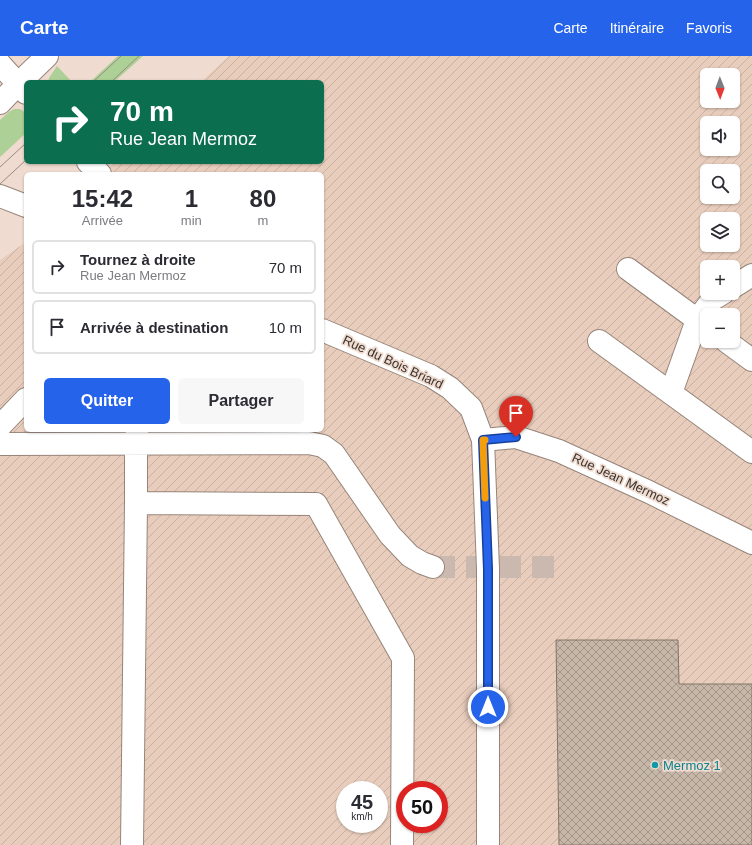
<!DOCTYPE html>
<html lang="fr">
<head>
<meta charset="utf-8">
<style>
  body { margin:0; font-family:Arial,sans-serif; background:#f7f7f7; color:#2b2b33; height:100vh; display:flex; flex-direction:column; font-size:15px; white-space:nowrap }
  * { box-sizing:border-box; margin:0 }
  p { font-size:13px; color:#7c7c81 }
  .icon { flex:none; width:22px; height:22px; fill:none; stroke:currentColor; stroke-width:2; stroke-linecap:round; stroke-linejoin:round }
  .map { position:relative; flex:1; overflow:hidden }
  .panel { position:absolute; left:24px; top:116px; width:300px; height:260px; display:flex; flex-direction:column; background:#fff; border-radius:6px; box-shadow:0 1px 3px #0004 }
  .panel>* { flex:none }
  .banner { position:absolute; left:24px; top:24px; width:300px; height:84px; border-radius:6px; box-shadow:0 1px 3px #0004; background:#0b6e4f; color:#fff; overflow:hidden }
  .needle { width:26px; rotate:179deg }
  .fabs { position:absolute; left:700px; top:12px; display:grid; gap:8px }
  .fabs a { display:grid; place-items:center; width:40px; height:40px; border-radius:6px; background:#fff; box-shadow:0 1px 3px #0004; font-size:20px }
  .speed { position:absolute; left:336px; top:725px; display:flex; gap:8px; font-size:20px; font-weight:700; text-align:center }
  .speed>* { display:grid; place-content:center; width:52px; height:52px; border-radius:50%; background:#fff; box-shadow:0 1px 3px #0004; line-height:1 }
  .speed small { font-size:10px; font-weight:400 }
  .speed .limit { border:6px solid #d22; background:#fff; color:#111 }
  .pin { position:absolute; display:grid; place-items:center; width:34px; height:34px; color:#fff; margin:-41px -17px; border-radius:50% 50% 50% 0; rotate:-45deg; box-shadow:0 0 4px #0007 }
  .pin .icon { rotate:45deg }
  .me { position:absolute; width:44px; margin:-22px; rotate:0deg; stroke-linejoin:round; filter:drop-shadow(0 0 3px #0008) }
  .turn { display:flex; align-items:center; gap:14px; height:84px; padding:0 20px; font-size:18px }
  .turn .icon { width:52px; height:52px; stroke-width:2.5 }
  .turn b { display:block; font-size:28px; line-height:34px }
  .eta { display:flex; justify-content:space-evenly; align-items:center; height:68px; text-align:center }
  .eta b { font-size:24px; font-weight:600; line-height:28px }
  .cta { display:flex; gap:8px; margin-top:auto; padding:8px 20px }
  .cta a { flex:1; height:46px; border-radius:6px; background:#2563eb; color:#fff; font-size:16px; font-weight:600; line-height:46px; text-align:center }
  .cta a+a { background:#f7f7f7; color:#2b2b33 }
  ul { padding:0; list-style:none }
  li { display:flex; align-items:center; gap:12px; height:54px; margin:0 8px 6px; padding:0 12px; border:2px solid #e1e1e2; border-radius:6px }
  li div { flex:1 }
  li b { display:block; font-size:15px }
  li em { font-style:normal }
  header { display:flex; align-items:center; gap:24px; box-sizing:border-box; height:56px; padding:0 20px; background:#2563eb; color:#fff }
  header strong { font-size:19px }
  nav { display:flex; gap:22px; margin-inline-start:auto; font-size:14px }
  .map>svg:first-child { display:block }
</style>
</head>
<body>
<header>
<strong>Carte</strong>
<nav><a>Carte</a><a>Itinéraire</a><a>Favoris</a></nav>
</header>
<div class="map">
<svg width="752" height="789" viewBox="0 0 752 789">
  <defs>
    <pattern id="industrial-furrows" width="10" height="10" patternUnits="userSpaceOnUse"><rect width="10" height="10" fill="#e8cdbc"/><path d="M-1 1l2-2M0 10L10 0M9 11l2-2" fill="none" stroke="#c8b0a2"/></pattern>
    <pattern id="building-cross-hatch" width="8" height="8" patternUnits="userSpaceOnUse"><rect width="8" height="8" fill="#c7b7a8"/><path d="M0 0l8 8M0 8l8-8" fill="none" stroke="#a39589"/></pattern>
  </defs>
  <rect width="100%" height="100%" fill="#efdbcf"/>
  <path fill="url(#industrial-furrows)" fill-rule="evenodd" d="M229 0H752V789H0V204L26 186V374H322V118H102L115 106H322V26H201ZM707 19H733V45H707ZM707 67H733V93H707ZM707 115H733V141H707ZM707 163H733V189H707ZM707 211H733V237H707ZM707 259H733V285H707ZM345 734H379V768H345ZM405 734H439V768H405Z"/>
  <path fill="#add097" d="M118 0H143L114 26H93L91 25Z
    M57 10 72 26H48L49 22Z
    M14 53H20L26 57V77L0 101V64L9 56Z"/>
  <path fill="url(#building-cross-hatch)" stroke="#837466" d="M556 584H678L679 628H752V789H559Z"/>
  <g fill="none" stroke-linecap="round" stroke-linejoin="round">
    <path stroke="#cbb9af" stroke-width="22" stroke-dasharray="22 11" stroke-linecap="butt" d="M433 511H554"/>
    <g stroke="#97857a" stroke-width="24">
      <path id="minor" d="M628 213 707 271
        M733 231 752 219
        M599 285 752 396
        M726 285 752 304
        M671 337 697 264 713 243 723 237
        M0 370 26 343
        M483 384 516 381 559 395 649 436 752 487
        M0 388 309 387 323 390 334 398 390 479 410 500 422 507 433 511
        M136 447 316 448 403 602 402 789
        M132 789 136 447V388L137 374"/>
    </g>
    <g stroke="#97857a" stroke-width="24">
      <path id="major" d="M0 8 26 37
        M0 47 18 28 47 0
        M88 106 100 118
        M0 140 26 150
        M322 274 431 320 450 332 471 352 483 384 488 513V789"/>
    </g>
    <use href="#minor" stroke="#fff" stroke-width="22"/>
    <use href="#major" stroke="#fff" stroke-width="22"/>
    <path stroke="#998b83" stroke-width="1" d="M93 26 121 0
      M111 26 139 0
      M0 111 26 87
      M0 128 26 104"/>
  </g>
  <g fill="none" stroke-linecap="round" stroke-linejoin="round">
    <g stroke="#184099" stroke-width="10">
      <path id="route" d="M488 651V513L483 384 516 381"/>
    </g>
    <use href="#route" stroke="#2563eb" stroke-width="7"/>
    <path stroke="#f59e0b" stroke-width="7" d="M485 384H483L485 442"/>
  </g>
  <circle fill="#0f9aa8" stroke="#efdbcf" stroke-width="1.5" cx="655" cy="709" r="4"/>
  <g text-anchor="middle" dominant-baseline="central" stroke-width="3.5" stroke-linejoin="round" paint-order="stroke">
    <g font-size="13" fill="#3b332e" stroke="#efdbcf">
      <text transform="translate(393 306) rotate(25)">Rue du Bois Briard</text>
      <text transform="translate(621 423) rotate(25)">Rue Jean Mermoz</text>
    </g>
    <g font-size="13" fill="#0d838f" stroke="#efdbcf" text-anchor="start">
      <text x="663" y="709">Mermoz 1</text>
    </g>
  </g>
</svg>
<div class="fabs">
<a><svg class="needle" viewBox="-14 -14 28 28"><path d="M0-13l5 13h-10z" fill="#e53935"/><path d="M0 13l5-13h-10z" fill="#7c7c81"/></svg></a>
<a><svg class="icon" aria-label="sound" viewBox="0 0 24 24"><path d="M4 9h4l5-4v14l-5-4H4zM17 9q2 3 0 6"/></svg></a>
<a><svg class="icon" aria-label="search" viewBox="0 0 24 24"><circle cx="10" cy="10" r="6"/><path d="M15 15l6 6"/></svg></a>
<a><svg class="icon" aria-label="layers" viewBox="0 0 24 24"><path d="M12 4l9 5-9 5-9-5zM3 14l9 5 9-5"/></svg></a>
<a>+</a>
<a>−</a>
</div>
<div class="speed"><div>45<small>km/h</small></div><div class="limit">50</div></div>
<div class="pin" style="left:516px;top:381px;background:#d93025"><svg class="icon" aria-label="arrive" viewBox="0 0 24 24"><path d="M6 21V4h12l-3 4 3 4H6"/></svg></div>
<svg class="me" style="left:488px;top:651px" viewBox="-20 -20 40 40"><circle r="17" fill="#2563eb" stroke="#fff" stroke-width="3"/><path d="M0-11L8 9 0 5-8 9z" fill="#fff"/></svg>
<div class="banner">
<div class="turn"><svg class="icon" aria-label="right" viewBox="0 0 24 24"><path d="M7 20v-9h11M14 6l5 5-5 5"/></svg><div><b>70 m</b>Rue Jean Mermoz</div></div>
</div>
<section class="panel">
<div class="eta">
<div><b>15:42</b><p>Arrivée</p></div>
<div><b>1</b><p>min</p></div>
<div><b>80</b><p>m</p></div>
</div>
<ul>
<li><svg class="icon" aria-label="right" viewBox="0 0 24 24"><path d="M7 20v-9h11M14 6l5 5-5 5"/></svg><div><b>Tournez à droite</b><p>Rue Jean Mermoz</p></div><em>70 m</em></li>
<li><svg class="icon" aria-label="arrive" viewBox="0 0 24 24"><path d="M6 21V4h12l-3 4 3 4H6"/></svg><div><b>Arrivée à destination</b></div><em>10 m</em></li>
</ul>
<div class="cta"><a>Quitter</a><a>Partager</a></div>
</section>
</div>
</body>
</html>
